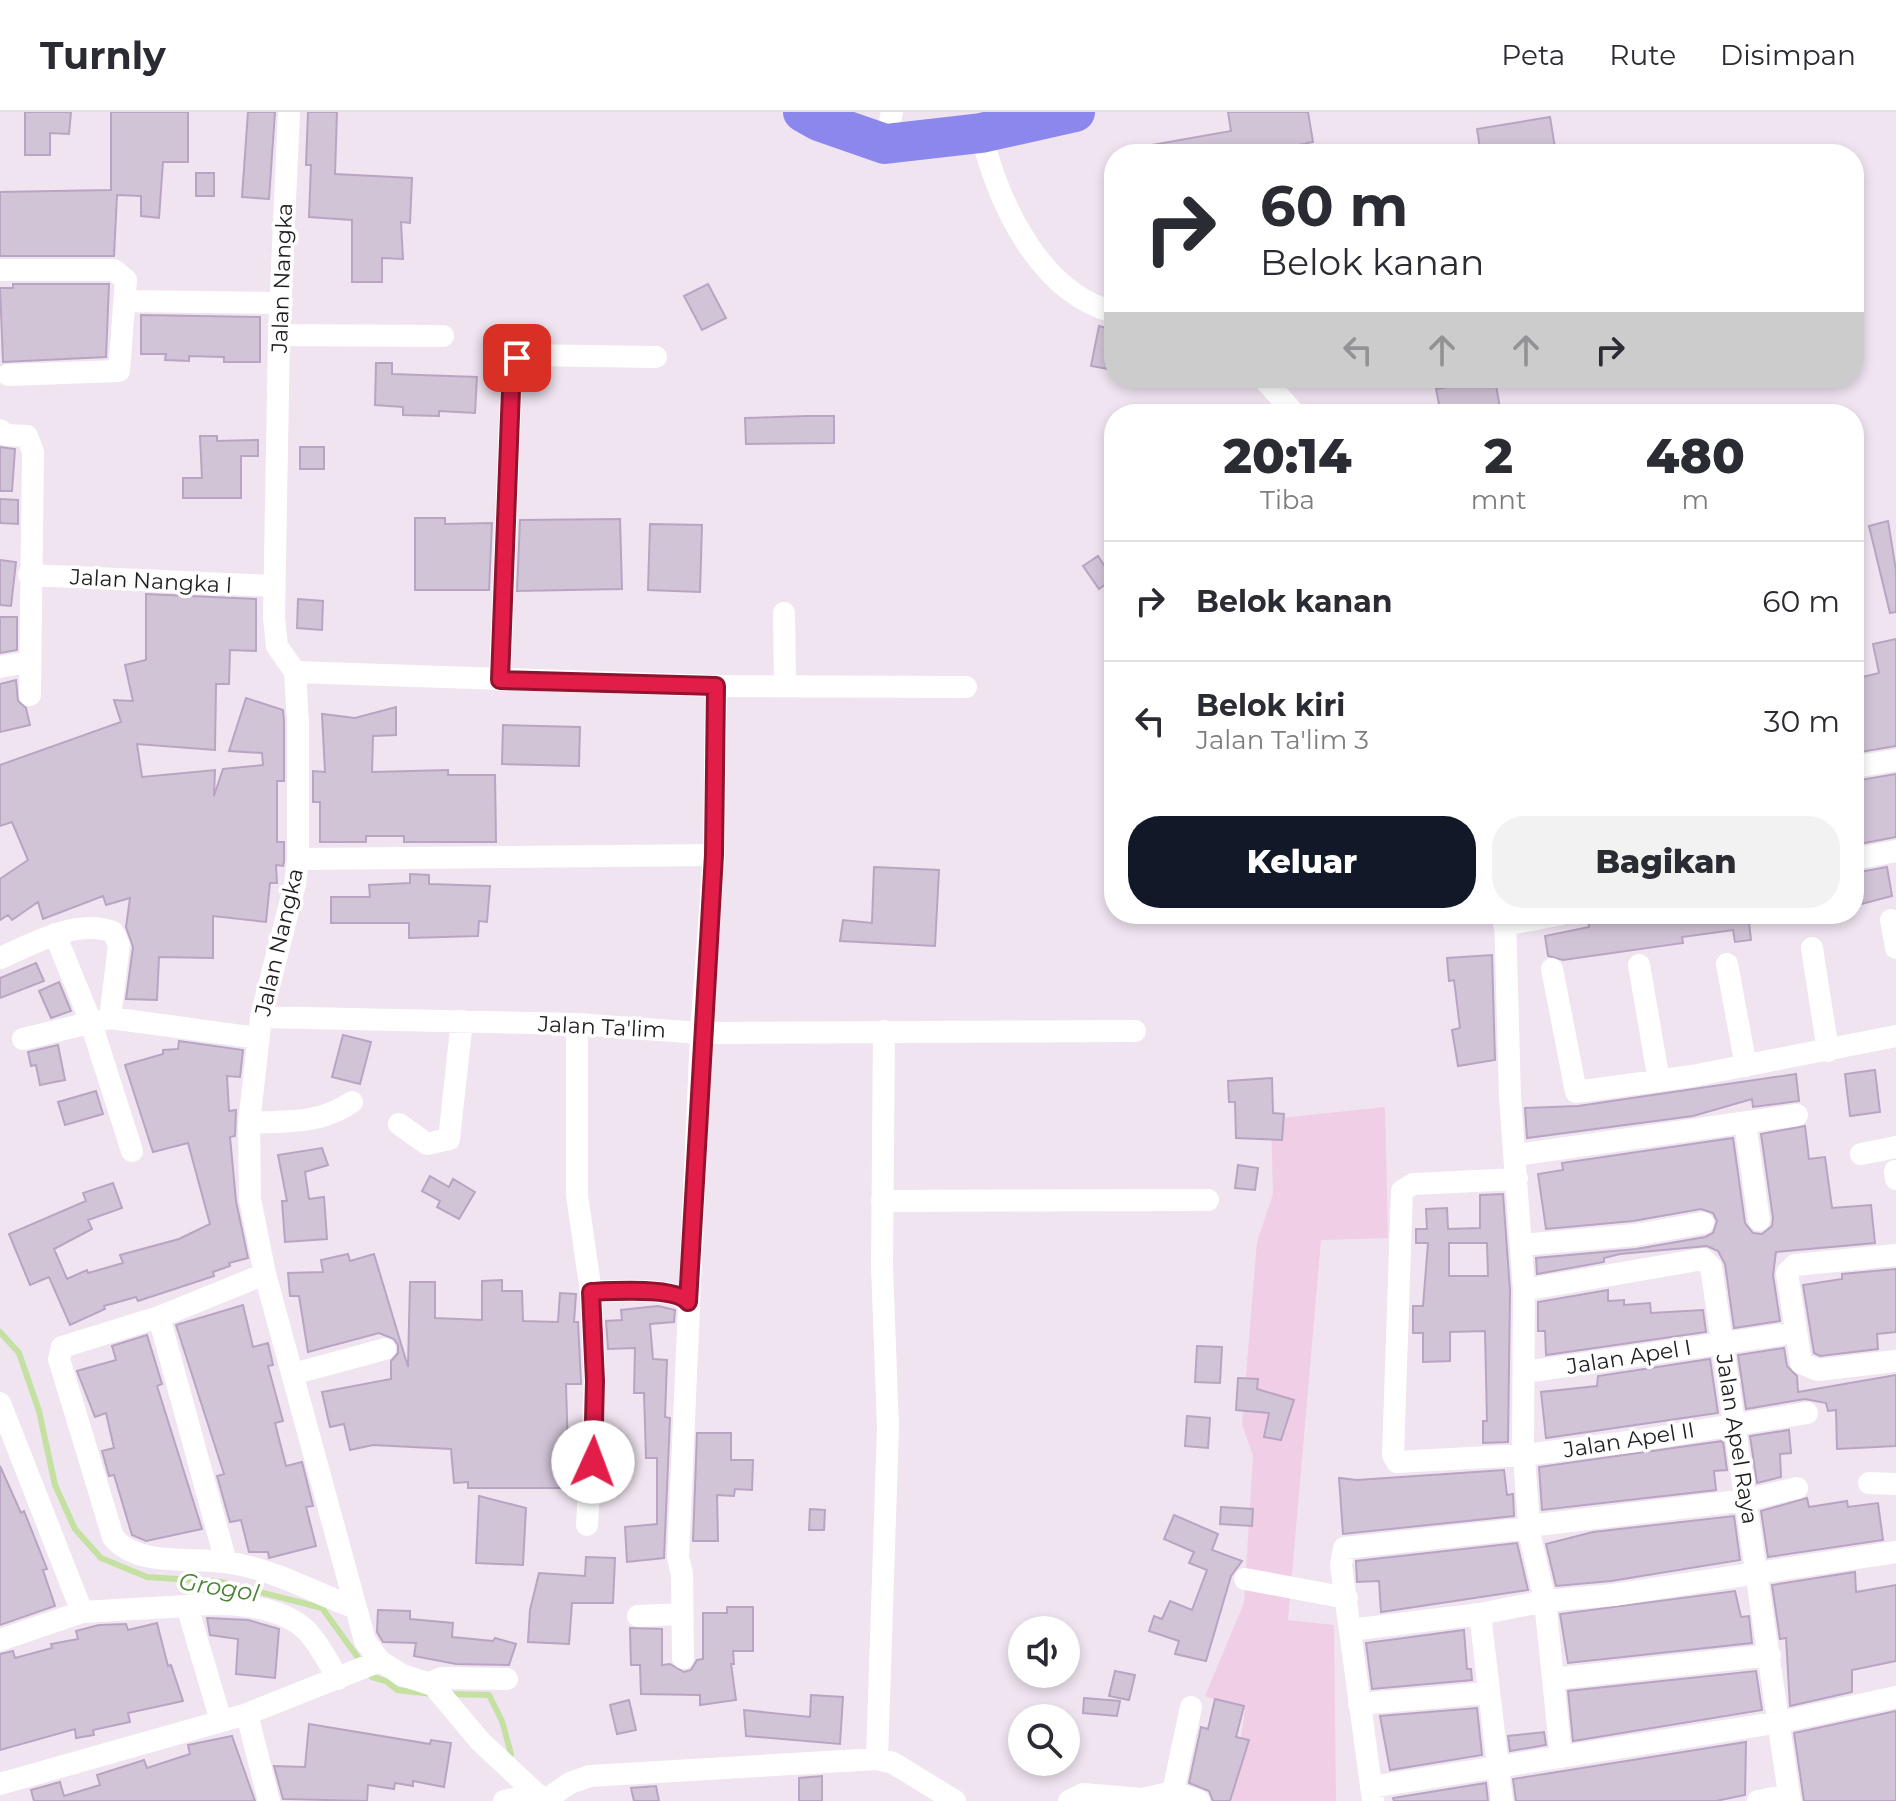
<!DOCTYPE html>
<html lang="id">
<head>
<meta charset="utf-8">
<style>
  body { margin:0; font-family:Montserrat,sans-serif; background:#f2f2f3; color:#2b2b33; height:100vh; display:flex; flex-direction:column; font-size:30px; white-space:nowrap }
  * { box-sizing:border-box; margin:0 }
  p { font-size:26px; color:#7c7c81 }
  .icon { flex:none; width:44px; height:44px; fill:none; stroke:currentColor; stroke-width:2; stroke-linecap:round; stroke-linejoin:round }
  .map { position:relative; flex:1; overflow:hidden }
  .details { position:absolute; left:1104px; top:292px; width:760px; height:520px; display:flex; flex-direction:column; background:#fff; border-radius:32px; box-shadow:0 4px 12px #0003 }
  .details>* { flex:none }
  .banner { position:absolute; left:1104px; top:32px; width:760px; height:244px; border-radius:32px; box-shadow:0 4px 12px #0003; background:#fff; color:#2b2b33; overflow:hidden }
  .fabs { position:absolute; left:1008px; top:1504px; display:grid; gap:16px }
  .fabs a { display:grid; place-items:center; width:72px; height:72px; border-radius:50%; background:#fff; box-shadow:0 4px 12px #0003; font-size:40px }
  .pin { position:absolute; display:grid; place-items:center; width:68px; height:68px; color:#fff; margin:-34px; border-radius:16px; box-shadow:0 4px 12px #0006 }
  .me { position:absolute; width:88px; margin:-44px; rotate:2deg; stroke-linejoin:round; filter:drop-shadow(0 0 6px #0008) }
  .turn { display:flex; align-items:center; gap:28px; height:168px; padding:0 24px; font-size:36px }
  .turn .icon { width:104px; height:104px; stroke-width:2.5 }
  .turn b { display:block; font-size:56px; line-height:68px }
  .lanes { display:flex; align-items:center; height:76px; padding:0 24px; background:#0003; justify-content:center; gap:40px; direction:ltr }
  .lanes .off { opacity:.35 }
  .eta { display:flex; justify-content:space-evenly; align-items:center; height:136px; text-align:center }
  .eta b { font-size:48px; font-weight:800; line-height:56px }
  .action { display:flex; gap:16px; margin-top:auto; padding:16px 24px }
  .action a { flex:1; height:92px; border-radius:32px; background:#111827; color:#fff; font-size:32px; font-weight:800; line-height:92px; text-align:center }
  .action a+a { background:#f2f2f3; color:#2b2b33 }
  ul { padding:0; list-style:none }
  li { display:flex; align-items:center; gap:24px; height:120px; padding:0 24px; border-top:2px solid #e1e1e2 }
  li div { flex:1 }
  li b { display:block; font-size:30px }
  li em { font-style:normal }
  header { display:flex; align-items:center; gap:48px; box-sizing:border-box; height:112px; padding:0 40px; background:#fff; border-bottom:2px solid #e1e1e2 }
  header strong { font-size:38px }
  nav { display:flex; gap:44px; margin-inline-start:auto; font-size:28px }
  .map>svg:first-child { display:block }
</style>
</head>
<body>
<header>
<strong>Turnly</strong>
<nav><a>Peta</a><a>Rute</a><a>Disimpan</a></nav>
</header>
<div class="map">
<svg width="1896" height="1689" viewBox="0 0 1896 1689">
  <rect width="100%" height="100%" fill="#efe4f0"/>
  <path fill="#f0cee6" d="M1385 995 1388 1126 1321 1128 1288 1508 1334 1513 1336 1689H1232L1245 1598 1205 1584 1244 1491 1253 1344 1242 1312 1257 1130 1273 1082 1271 1007Z"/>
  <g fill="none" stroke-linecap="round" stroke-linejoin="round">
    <path stroke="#c4e1a2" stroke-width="6" d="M0 1220 19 1241 39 1299 55 1373 75 1417 101 1446 147 1465 221 1470 322 1496 372 1565 386 1569 397 1578 432 1582
      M447 1582 489 1583 502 1609 511 1642"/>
  </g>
  <path fill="#d1c4d7" stroke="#b9a5c3" stroke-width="2" fill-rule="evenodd" d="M25 0H71L69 22 50 21V43H25Z
    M111 0H188V50H163L159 106 141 104V84L117 83 114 144H0V80L111 78Z
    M248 0H275L269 87 242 85Z
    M308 0H337L335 62 412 66 410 111 401 110 403 147 382 146V170H352V108L309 105 311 53H306Z
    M1228 0H1308L1313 30 1279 37 1280 42H1147L1146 34 1231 19Z
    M1550 5 1556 42H1534L1533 38 1481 42 1477 17Z
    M196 61H214V84H196Z
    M13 172H109L106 245 3 250 0 176H13Z
    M708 172 726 206 702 218 684 184Z
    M141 203 260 205V250H224V245L189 244V249L165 248 166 242H141Z
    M1099 214 1114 218V258L1091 254Z
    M376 251H392V262L477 265 475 301 439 299V304L403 303V295L375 293Z
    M1495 267 1501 302H1441L1436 277Z
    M807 304H834V331L746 332 745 306Z
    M200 324H217V329L258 328V344H241V386H183V366H202Z
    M0 335 15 337 12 379H0Z
    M300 335H324V357H300Z
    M0 387 18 388V412L0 411Z
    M415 406H445V412L492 411 489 478H415Z
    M620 407 622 477 517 479 520 408Z
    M1888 409 1896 458V500L1890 501 1869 414Z
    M650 412 702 413 700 480 648 478Z
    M1098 444 1113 467 1099 477 1083 454Z
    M0 448 16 450 11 494 0 493Z
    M146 482 256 487V539L230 538 229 572H216L215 638 137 632 142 665 215 658 214 684 223 657 263 653 262 641 229 639 246 586 283 598 284 609V669H277V730H284V750L283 754 276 753 277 771H270L266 810 213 804V846L159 845 157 888 126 887 133 835 126 815 130 786 106 793 103 784 43 807 38 790 12 808 8 803 0 808V767L28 748 12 710 0 714V653L121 610 114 588 133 589 125 553 146 548Z
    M298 487 323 489 322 518 297 516Z
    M0 505H17V538L0 541Z
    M1896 527V634L1854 641V567L1879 561 1873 532Z
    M16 568 18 589 26 596 30 613 0 620V572Z
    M396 595V623L373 624 372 660 448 658V663H495L496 730H404V724H366V730H320V690H313V659L325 660 322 602 355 606Z
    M503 613 580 615 579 654 502 652Z
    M1896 662V725L1854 733V669Z
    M874 755 939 758 935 834 840 829 843 808 872 811Z
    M1887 755 1892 784 1854 794V761Z
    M410 762 429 763V772L490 774 487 810 479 809 478 824 409 826V811H331V785H370L369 773 410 771Z
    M1617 802H1748L1751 828 1735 830 1733 818 1682 825 1683 831 1563 848 1548 844 1545 824 1589 815 1588 806Z
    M1492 843 1495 948 1458 954 1452 918 1460 916 1454 868 1449 869 1447 846Z
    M36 851 44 869 0 886V866Z
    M59 870 71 899 51 906 39 879Z
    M343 923 371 930 360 972 332 965Z
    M179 929 243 938 240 965 227 964 229 999 236 998 235 1024 230 1025 236 1089 248 1146 229 1151 230 1154 213 1160 214 1164 138 1189 136 1185 104 1194 105 1197 70 1213 49 1165 30 1173 9 1122 86 1089 83 1081 113 1071 122 1096 88 1108 92 1117 54 1137 67 1167 87 1158 88 1161 123 1151 120 1143 179 1127 210 1112 188 1031 153 1040 125 953 163 942V938L178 937Z
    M58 933 65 968 40 973 36 953 31 954 28 940Z
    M1875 958 1880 1000 1850 1004 1845 962Z
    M1796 962 1799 989 1753 995 1752 987 1693 1004 1527 1026 1525 996 1578 994Z
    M1272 966 1273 1001 1284 1002 1282 1028 1236 1026 1235 990H1229L1228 969Z
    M96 979 103 1002 65 1013 58 990Z
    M1805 1014 1809 1047 1825 1045 1832 1096 1871 1093 1875 1131 1776 1140 1773 1163 1780 1209 1734 1216 1725 1152 1718 1139 1707 1134 1620 1142 1604 1146V1150L1537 1162 1536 1146 1636 1137 1705 1125 1713 1121 1717 1109 1713 1101 1701 1097 1633 1109 1546 1117 1538 1062 1563 1058 1562 1051 1733 1026 1745 1111 1753 1121 1762 1122 1772 1114 1773 1106 1761 1022Z
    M322 1036 328 1053 305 1060 309 1087 324 1085 327 1127 285 1130 282 1089H287L278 1043Z
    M1238 1053 1258 1056 1255 1078 1235 1076Z
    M430 1064 449 1075 453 1067 475 1080 459 1107 437 1095 440 1089 422 1079Z
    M1503 1082 1510 1178 1508 1330 1483 1331V1309H1487L1485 1219 1450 1220V1249L1423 1250V1221H1413V1194H1423L1428 1131H1416V1117H1427L1426 1097 1447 1096 1448 1117 1480 1116V1083ZM1449 1131H1487L1488 1164H1449Z
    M348 1142 350 1149 374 1142 408 1255 410 1170H435V1206L482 1208V1169L502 1168V1179H522L523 1209 558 1210 560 1181 576 1182 574 1210H578L581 1269V1272H566L569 1376H468V1370L454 1371 451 1337 373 1333 350 1338 344 1312 330 1315 322 1280 391 1267V1249L398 1241V1233L394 1227 379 1221 308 1240 299 1184H290L288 1161 323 1160 321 1148Z
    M1896 1157V1220L1877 1222 1878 1237 1820 1244 1814 1241 1803 1173 1842 1167V1162Z
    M1608 1178V1189L1624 1188V1193L1650 1191 1651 1201 1703 1198 1706 1220 1546 1243 1545 1219H1538V1190Z
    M243 1193 253 1235 268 1231 273 1253 268 1254 283 1309 275 1311 286 1354 302 1350 313 1394 306 1395 316 1434 269 1446 268 1440H249L241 1408 230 1410 217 1364 224 1362 176 1213Z
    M658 1194 675 1198 674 1210 650 1212 653 1247 667 1248 665 1305 670 1306 664 1446 627 1450 625 1415 657 1412V1346H646L644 1281H634L635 1236 608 1237 606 1209 622 1208 621 1198Z
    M147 1223 162 1272 157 1274 202 1417 146 1429 132 1423 114 1363 109 1364 102 1339 114 1336 106 1301 95 1305 77 1259 116 1248 112 1234Z
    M1197 1234 1222 1235 1220 1271 1195 1270Z
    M1784 1236 1787 1254 1797 1264 1798 1280 1896 1263V1334L1837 1337 1836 1298 1828 1299 1826 1291 1805 1287 1746 1297 1738 1243Z
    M1710 1247 1718 1301 1546 1326 1541 1280 1597 1274 1598 1264Z
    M1238 1266 1258 1267 1257 1277 1294 1288 1281 1328 1264 1325 1269 1301 1236 1298Z
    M1187 1304 1210 1306 1208 1336 1185 1334Z
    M1789 1318 1791 1341 1780 1342 1781 1365 1757 1371 1750 1324Z
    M697 1321H731V1348H753L752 1378 735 1377 734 1384 717 1383 718 1429H693Z
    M1723 1329 1727 1358 1714 1359 1716 1378 1542 1398 1539 1355Z
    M0 1354 21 1401 24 1399 47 1457 43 1458 55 1494 0 1513Z
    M1504 1358 1507 1383 1513 1382 1514 1404 1343 1422 1339 1366 1357 1368Z
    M479 1384 526 1396 523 1453 476 1451Z
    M1807 1386 1809 1395 1847 1389 1848 1395 1878 1391 1883 1428 1768 1445 1761 1399Z
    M1221 1395 1253 1397 1252 1414 1220 1412Z
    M810 1397 825 1398 824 1418H809Z
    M1174 1403 1218 1422 1212 1438 1242 1449 1231 1464 1206 1549 1175 1542 1179 1529 1149 1519 1154 1504 1162 1507 1170 1489 1192 1498 1207 1458 1189 1451 1194 1440 1164 1427Z
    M1734 1404 1740 1448 1611 1469 1556 1474 1546 1432 1593 1420Z
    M1517 1431 1528 1478 1381 1500 1379 1469 1357 1470 1356 1449Z
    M586 1445 615 1446 613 1491H572L569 1532 528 1530 530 1498 539 1461 585 1464Z
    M1855 1460 1856 1480 1896 1473V1549L1852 1558V1580L1790 1594 1786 1526 1780 1527 1772 1473Z
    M1735 1479 1741 1505 1749 1504 1752 1531 1568 1551 1560 1502Z
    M727 1495H753V1539H733L734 1552H731L736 1588 700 1593V1583L641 1582 640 1553H631L630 1516 662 1517V1553L670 1552 684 1560 691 1558 697 1548 703 1547V1501H727Z
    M378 1498 410 1499V1507L453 1511 452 1525 493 1529 495 1526 516 1532 509 1553 456 1552 414 1544 416 1531 383 1530 377 1520Z
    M207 1506 248 1508 279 1517 275 1566 236 1562 238 1527 210 1523Z
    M157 1511 168 1554 171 1553 183 1589 128 1601 130 1610 93 1618 94 1623 76 1626 75 1617 0 1638V1542L13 1539 15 1546 52 1536 51 1532 78 1527 76 1519 99 1513 126 1512 128 1518Z
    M1464 1518 1467 1557H1471L1472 1568 1372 1577 1366 1531Z
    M1115 1559 1135 1563 1129 1588 1109 1584Z
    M1756 1559 1762 1598 1573 1629 1568 1579Z
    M811 1583 843 1585 840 1632 746 1624 744 1598 810 1605Z
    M1084 1586 1120 1589 1117 1604 1083 1601Z
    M1215 1587 1244 1594 1236 1625 1249 1628 1230 1689H1213L1209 1679 1189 1671 1201 1615 1208 1617Z
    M629 1588 636 1618 617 1622 610 1593Z
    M1477 1596 1482 1643 1390 1658 1380 1604Z
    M1896 1599V1689H1804L1794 1621Z
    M309 1612 430 1632 431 1628 451 1631 444 1675 413 1669V1674L395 1671 394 1677 368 1673 367 1689 283 1687 274 1654 305 1655Z
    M1544 1620 1546 1633 1510 1639 1508 1624Z
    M232 1624 255 1689H34L31 1678 60 1670 64 1684 100 1673 97 1663 144 1648 147 1656 190 1642 188 1633Z
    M1746 1630 1745 1683 1716 1689H1516L1513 1667Z
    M822 1664V1689H799V1666Z
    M1486 1671 1488 1689H1394L1393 1686Z
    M656 1674 659 1689H634L631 1676Z"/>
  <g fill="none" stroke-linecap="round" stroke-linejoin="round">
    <path stroke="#fff" stroke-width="22" d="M289 0 279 223 274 506 277 534 295 560 298 611V747L295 772 261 905 249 1011 250 1087 265 1162 365 1529 380 1549 402 1563 433 1573 480 1629 544 1689
      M981 21C998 90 1039 181 1114 200
      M885 32 892 0
      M0 158H114L126 168 119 259 8 263
      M127 189 282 191
      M279 223 443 224
      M1263 266 1295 302
      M0 318 6 323 27 324 33 340 30 583
      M29 463 274 474
      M784 501 785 574
      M0 555 27 550
      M295 560 716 574 714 743 701 921 678 1445 682 1462 683 1546
      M500 568 512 251 522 243 656 245
      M716 574 966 575
      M1854 655 1896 648
      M298 747 714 743
      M1854 747 1896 739
      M1891 808 1896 836
      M1504 813 1562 802
      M55 822 90 908 132 1039
      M1812 836 1828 939
      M0 846C33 832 77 806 113 820L119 833 110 906
      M1727 852 1746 954
      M1639 853 1659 969
      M1552 857 1576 980 1692 964 1896 924
      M261 905 577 912 701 921 1135 919
      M577 912V1083L591 1180 595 1269 587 1413
      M23 927 110 906 258 926
      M249 1011C287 1009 321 1012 352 990
      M1745 1011 1759 1108
      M399 1012 427 1032 449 1027 462 909
      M1861 1042 1896 1035
      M1516 1043 1797 1003
      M1895 1059 1896 1067
      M1517 1067 1413 1072 1402 1079 1393 1343 1397 1350 1524 1343 1636 1329 1807 1301
      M882 1089 1208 1088
      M1521 1133 1635 1123 1703 1111
      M1896 1143 1795 1153 1787 1161 1801 1251 1818 1258 1896 1249
      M265 1162 159 1205 62 1235 59 1247 113 1425C136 1455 191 1445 225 1450 271 1456 310 1479 353 1495
      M1524 1178 1703 1147 1711 1155 1790 1689
      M591 1180C611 1179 676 1175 688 1190
      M159 1205 226 1450
      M1525 1260 1780 1223
      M293 1262 385 1237
      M0 1291 82 1500
      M1869 1371 1896 1372
      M1529 1414 1747 1388 1797 1376
      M1245 1467 1347 1486
      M187 1494C222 1489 280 1492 307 1519 320 1533 329 1551 338 1567
      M638 1504 682 1502
      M1350 1518 1480 1502
      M0 1528 82 1500 187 1494 221 1609
      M1553 1567 1770 1543
      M430 1571 442 1566 507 1567
      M1359 1592 1487 1581
      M247 1602 269 1689
      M1561 1645 1545 1489 1613 1483 1896 1440
      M877 1647 888 1315 882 1154 884 919
      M0 1672 247 1602 380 1549
      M1371 1675 1780 1610 1896 1585
      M1173 1680 1191 1595
      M1373 1688 1341 1453 1344 1436 1529 1416
      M504 1689 537 1682
      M544 1689 570 1671 590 1664 877 1647 893 1651 955 1689
      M1069 1689 1083 1682 1142 1687 1173 1680 1199 1689
      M1502 1689 1480 1502 1545 1489 1530 1424 1523 1334 1524 1178 1510 985 1505 802
      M1758 1689 1789 1683"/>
    <path stroke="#8b87ed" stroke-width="40" d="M803 0 819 9 885 32 981 21 1075 0"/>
  </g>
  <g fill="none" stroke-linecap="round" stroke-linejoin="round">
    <g stroke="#92132f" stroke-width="20">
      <path id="route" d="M517 246 512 251 500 568 716 574 714 743 688 1190C676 1175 611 1179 591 1180L595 1269 593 1350"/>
    </g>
    <use href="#route" stroke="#e11d48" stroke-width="14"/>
  </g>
  <g text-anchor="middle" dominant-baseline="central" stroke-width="7" stroke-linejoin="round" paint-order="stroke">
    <g font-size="22" fill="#1f1f1f" stroke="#fff">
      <text transform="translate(282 166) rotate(-88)">Jalan Nangka</text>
      <text transform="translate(151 469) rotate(3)">Jalan Nangka I</text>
      <text transform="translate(279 830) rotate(-77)">Jalan Nangka</text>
      <text transform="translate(602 915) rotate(3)">Jalan Ta'lim</text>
      <text transform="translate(1629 1245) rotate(-9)">Jalan Apel I</text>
      <text transform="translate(1737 1327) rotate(81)">Jalan Apel Raya</text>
      <text transform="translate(1629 1328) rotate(-9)">Jalan Apel II</text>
    </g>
    <g font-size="24" font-style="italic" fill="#4a8435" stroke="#fff">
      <text transform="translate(219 1475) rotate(9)">Grogol</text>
    </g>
  </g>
</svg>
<div class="fabs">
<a><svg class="icon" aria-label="sound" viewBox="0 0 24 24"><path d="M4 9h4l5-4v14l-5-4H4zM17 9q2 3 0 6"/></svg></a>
<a><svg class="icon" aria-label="search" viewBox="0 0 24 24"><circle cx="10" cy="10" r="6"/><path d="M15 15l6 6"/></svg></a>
</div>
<div class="pin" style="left:517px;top:246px;background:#d93025"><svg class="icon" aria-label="arrive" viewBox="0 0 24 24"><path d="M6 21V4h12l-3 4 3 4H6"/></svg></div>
<svg class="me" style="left:593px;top:1350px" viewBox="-20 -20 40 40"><circle r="19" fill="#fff"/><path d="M0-13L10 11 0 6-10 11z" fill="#e11d48"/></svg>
<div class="banner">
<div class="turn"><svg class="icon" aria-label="right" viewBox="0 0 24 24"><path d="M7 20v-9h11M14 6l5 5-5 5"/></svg><div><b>60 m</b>Belok kanan</div></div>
<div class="lanes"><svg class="icon off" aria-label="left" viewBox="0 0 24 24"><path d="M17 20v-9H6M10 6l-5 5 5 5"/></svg><svg class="icon off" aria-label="ahead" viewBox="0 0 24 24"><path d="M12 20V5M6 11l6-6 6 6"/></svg><svg class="icon off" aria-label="ahead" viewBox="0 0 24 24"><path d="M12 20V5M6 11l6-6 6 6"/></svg><svg class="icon" aria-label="right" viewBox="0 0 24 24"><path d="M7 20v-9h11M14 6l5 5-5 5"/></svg></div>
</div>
<section class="details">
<div class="eta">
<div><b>20:14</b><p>Tiba</p></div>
<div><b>2</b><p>mnt</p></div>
<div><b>480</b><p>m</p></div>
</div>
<ul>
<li><svg class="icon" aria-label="right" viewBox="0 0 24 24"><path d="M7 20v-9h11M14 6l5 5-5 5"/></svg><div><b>Belok kanan</b></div><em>60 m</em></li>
<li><svg class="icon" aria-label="left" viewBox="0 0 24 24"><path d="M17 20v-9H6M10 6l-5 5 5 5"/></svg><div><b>Belok kiri</b><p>Jalan Ta'lim 3</p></div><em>30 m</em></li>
</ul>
<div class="action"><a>Keluar</a><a>Bagikan</a></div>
</section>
</div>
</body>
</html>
